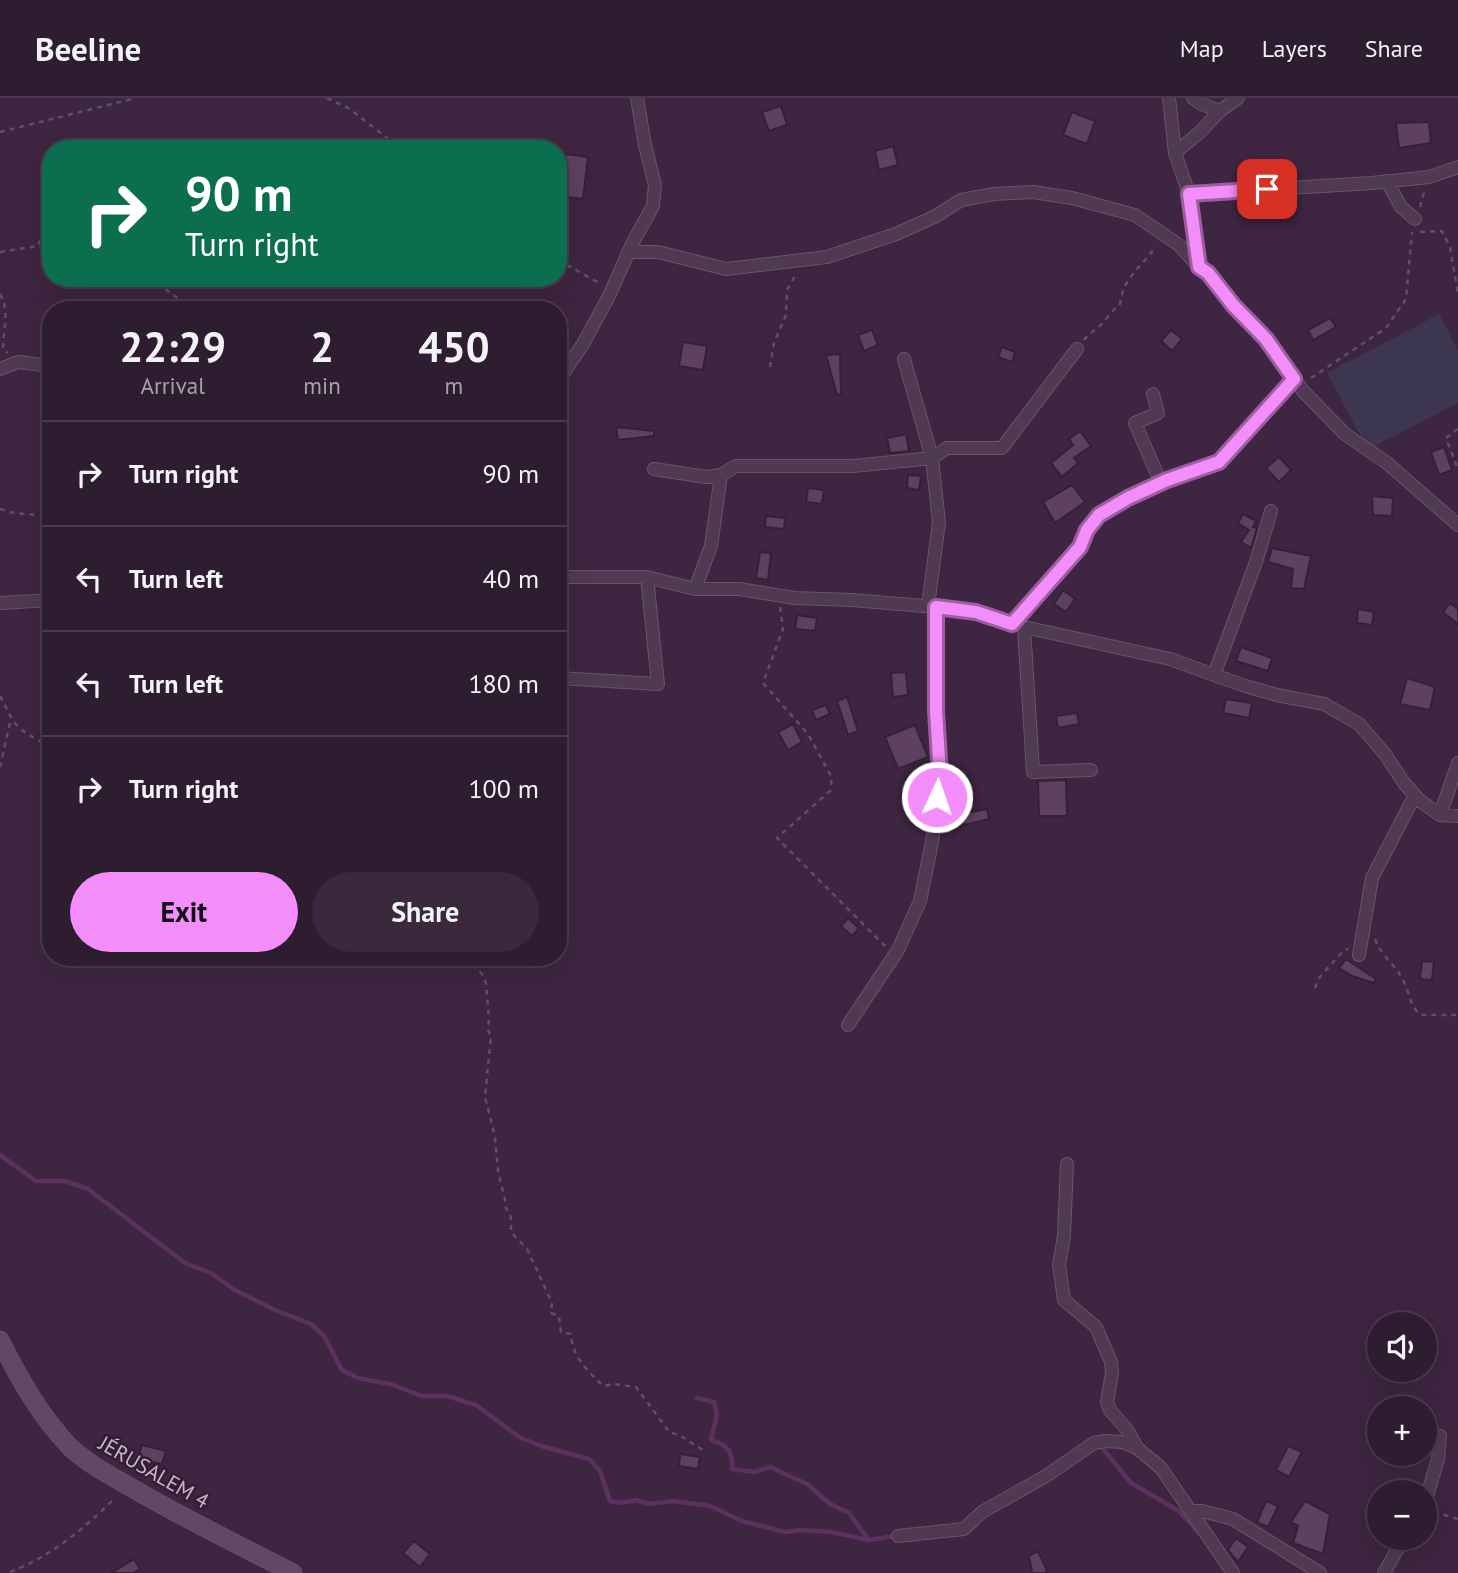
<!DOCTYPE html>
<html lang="en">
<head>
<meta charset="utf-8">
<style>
  body { margin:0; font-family:"PT Sans",sans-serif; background:#3a293d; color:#f1f3f6; height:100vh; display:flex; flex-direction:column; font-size:26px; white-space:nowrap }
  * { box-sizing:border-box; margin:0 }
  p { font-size:23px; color:#a7a1ab }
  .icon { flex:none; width:38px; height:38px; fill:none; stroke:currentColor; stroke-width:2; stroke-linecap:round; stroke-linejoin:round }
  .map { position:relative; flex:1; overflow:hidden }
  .drawer { position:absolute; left:42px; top:203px; width:525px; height:665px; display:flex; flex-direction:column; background:#2e1c31; border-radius:28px; box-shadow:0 7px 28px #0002,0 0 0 2px #493a4d }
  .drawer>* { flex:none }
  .top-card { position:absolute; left:42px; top:42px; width:525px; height:147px; border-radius:28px; box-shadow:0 7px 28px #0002,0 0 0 2px #493a4d; background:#0b6e4f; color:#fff; overflow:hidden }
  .controls { position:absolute; left:1367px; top:1214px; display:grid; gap:14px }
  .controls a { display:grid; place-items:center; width:70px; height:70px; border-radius:50%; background:#2e1c31; box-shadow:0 7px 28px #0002,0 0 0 2px #493a4d; font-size:35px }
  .pin { position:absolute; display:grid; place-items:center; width:60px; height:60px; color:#fff; margin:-30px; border-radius:14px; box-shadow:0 4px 10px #0006 }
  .me { position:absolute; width:77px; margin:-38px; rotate:3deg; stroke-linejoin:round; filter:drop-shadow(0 0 5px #0008) }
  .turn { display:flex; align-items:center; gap:24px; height:147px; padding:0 28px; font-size:32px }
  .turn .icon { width:91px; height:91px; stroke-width:2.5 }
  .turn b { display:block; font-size:49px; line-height:60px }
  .eta { display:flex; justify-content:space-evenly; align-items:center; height:119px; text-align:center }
  .eta b { font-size:42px; font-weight:700; line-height:49px }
  .action { display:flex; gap:14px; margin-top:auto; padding:14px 28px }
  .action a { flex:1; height:80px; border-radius:42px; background:#f38df9; color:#111; font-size:28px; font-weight:700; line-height:80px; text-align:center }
  .action a+a { background:#3a293d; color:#f1f3f6 }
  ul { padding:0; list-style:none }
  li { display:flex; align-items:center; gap:21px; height:105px; padding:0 28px; border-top:2px solid #493a4d }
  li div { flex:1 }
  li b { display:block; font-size:26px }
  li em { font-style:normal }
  header { display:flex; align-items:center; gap:42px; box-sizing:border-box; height:98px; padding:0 35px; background:#2e1c31; border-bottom:2px solid #493a4d }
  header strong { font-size:33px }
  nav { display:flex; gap:38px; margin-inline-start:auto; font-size:24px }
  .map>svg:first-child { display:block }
</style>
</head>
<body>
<header>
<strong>Beeline</strong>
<nav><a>Map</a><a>Layers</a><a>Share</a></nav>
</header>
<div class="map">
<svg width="1458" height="1475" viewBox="0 0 1458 1475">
  <rect width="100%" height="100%" fill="#3e2541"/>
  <path fill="#3c3650" d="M1439 216 1458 252V305L1368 352 1327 275Z"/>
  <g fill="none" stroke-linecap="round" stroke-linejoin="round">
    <path stroke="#5b325f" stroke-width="4.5" d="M0 1057 36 1083H65L88 1091 185 1165 211 1175 233 1191 275 1212 311 1226 324 1238 342 1272 358 1280 390 1286 422 1298H447L476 1307 521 1340 541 1348 589 1361 600 1373 610 1403 622 1405 636 1402 648 1406 674 1403 710 1408 742 1423 785 1434 801 1432 831 1434 869 1442 895 1438
      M697 1300 714 1304 717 1316 711 1342C728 1347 733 1353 732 1371L755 1374 770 1369 807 1386 830 1406 849 1415 868 1441
      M1100 1347 1131 1385 1179 1413 1199 1435"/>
  </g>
  <path fill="#5e4161" stroke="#362038" stroke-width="2" d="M781 8 787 27 769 33 762 14Z
    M1072 14 1095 23 1087 46 1063 37Z
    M1429 24 1431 45 1399 50 1396 25Z
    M893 48 898 67 879 72 875 53Z
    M566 56 588 59 583 101 566 99 567 92H562Z
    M1330 220 1336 229 1313 242 1308 232Z
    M872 232 878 247 864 253 858 237Z
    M1171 232 1182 241 1172 253 1161 243Z
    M683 244 707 248 703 272 679 268Z
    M1002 249 1015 254 1012 264 998 259Z
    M840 256 841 296 837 297 826 257Z
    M616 329 654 333V338L618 342Z
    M1080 333 1091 348 1074 360 1078 365 1062 379 1051 365 1073 347 1069 341Z
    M906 336 909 353 890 355 887 340Z
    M1444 349 1452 372 1439 377 1431 354Z
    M1279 359 1291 372 1279 384 1266 370Z
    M908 377 921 378 919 392 907 390Z
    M1072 387 1085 404 1055 425 1043 404Z
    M808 390 824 392 822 406 806 404Z
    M1372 398 1393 400 1392 418 1373 417Z
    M1243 416 1256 423 1253 429 1257 430 1251 450 1241 444 1249 432 1238 425Z
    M766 418 785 420 784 431 765 429Z
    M1272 450 1311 458 1304 491 1291 490 1293 471 1268 464Z
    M760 454 771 455 768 482 756 480Z
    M1063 492 1075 501 1066 514 1054 506Z
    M1450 505 1458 511V526L1443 514Z
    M1358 511 1374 514 1372 527 1357 525Z
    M797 517 817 520 815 533 795 531Z
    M1241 549 1272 560 1268 573 1236 563Z
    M906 574 908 597 893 599 891 575Z
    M1407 580 1435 589 1430 612 1400 606Z
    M847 599 858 633 848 637 837 603Z
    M1226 601 1252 605 1249 620 1223 615Z
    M826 607 830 616 816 622 812 612Z
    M1077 615 1079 626 1058 630 1056 618Z
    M793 626 802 644 788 652 778 634Z
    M915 627 928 659 898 671 885 639Z
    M1066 682 1067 718H1039L1038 683Z
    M987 711 989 721 969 726 943 727 944 720Z
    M848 820 859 830 852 838 841 828Z
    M1346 861 1376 881 1374 885 1352 878 1339 870Z
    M1422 863 1434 864 1432 882 1420 881Z
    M142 1347 166 1353 162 1366 138 1361Z
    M1288 1348 1302 1354 1289 1379 1276 1372Z
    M680 1356 700 1359 698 1371 679 1368Z
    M1266 1403 1278 1408 1268 1429 1257 1424Z
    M1305 1403 1330 1416 1323 1456 1293 1445 1298 1428 1291 1424Z
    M1236 1440 1248 1449 1238 1464 1228 1452Z
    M414 1443 430 1456 420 1469 403 1455Z
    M1038 1453 1045 1468 1047 1475H1032L1029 1458Z
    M134 1461 140 1471 133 1475H111Z"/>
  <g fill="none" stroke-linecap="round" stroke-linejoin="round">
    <g stroke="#6a546b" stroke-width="14">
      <path id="street" d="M1169 0 1175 55 1189 96 1199 169 1207 175 1233 207 1267 241 1303 293 1345 336 1387 365 1458 427
        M1193 0 1201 6 1220 13 1238 0
        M1175 55 1200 34 1220 13
        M1387 83 1401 109 1415 121
        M1189 96 1372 85 1429 79 1458 69
        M628 154H658L726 171 827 159 896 136 936 118 961 102 994 96 1033 94 1072 100 1135 117 1179 147 1199 169
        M904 261 932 360 939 424 928 508
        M0 271 18 264 51 268
        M558 283 583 246 609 198 633 144 653 108 655 87 645 47 637 0
        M1153 296 1158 315 1135 325 1161 385
        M654 371 706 379 721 377
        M558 479H647L695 491H739L794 500 852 502 936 509 976 515 1024 529 1170 561 1245 588 1277 597 1324 606 1359 626 1385 656 1404 685 1419 702 1440 717 1458 718
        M695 491 711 448 721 377 736 368H853L932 360 947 350H1002L1077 251
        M0 505 51 502
        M1012 526 1080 449 1088 432 1099 417 1128 400 1167 382 1219 364 1294 281
        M1024 529 1033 674 1091 672
        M1214 577 1256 464 1271 413
        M558 580 658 586 647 479
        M1440 717 1458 665
        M1359 857 1372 780 1415 697
        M848 927 898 852 920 803 932 744 940 677 936 613V509
        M1067 1066 1064 1138 1059 1167 1064 1202 1096 1229 1111 1264 1112 1275 1107 1304 1110 1312 1128 1333 1137 1350
        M1424 1408 1438 1361 1440 1338
        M1191 1413H1202L1233 1421 1320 1475
        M898 1438 964 1431 982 1414 1046 1378 1094 1345 1105 1343 1122 1344 1137 1350 1161 1370 1233 1475
        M1384 1475 1404 1440"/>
    </g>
    <g stroke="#6a546b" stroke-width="19">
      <path id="secondary" d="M0 1242C19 1280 40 1318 70 1349 88 1366 111 1378 132 1390 185 1421 239 1447 293 1475"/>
    </g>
    <path stroke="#5d516a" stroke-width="2.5" stroke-dasharray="5 5" stroke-linecap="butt" d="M327 0 350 11 401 51
      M0 34 136 0
      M1420 109 1425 91
      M1420 134 1442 133 1450 149 1458 196
      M38 146 51 130
      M0 154 37 148 51 151
      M558 162 601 186
      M149 180 195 212
      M424 187 427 180
      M0 196C10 211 3 234 3 251L8 255
      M1084 242C1088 236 1093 234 1098 229 1107 222 1110 214 1120 206 1123 179 1142 169 1156 148
      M770 269 774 245 786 217 787 192 796 176
      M1311 280 1386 230 1406 201 1412 134
      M1458 331 1446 340 1458 371
      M0 411 14 415 37 417
      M780 509 783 531 763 585 808 636 832 680 830 693 777 740 885 848
      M0 598C7 610 11 624 22 632 31 639 42 643 51 651
      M0 669 11 620
      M1375 841C1381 858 1395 866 1403 882 1409 893 1410 909 1421 917H1458
      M466 859 482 876 486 885 489 921 488 932 491 938 485 999 495 1039 498 1073 505 1101V1108L511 1119V1134L527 1151 552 1205 551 1215 559 1218 561 1234 571 1236C572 1259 588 1273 603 1288L614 1286 636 1289 670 1335C684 1336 691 1347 704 1352
      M1315 890 1318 881 1343 853 1348 851
      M1434 1414 1458 1421
      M10 1474C50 1459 85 1430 115 1400"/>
    <use href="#street" stroke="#4f3a51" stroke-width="12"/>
    <use href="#secondary" stroke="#624864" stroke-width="18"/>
  </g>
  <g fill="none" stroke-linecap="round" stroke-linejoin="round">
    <g stroke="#9e5ca2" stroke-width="18">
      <path id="route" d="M937 699 940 677 936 613V509L976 514 1012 526 1080 449 1087 432 1099 417 1128 400 1167 382 1219 364 1294 281 1266 241 1233 207 1208 175 1199 169 1189 96 1267 91"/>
    </g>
    <use href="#route" stroke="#f38df9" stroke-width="12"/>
  </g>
  <g text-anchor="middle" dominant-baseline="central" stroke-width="5" stroke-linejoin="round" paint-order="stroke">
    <g font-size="21" fill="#cab6cb" stroke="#341e36">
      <text transform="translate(154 1374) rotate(30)">JÉRUSALEM 4</text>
    </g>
  </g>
</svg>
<div class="controls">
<a><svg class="icon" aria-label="sound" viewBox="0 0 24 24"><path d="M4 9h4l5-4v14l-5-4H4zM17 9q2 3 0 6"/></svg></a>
<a>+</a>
<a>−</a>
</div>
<div class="pin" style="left:1267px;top:91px;background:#d93025"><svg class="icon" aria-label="arrive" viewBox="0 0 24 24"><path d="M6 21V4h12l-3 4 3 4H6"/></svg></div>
<svg class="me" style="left:937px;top:699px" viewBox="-20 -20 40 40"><circle r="17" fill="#f38df9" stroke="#fff" stroke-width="3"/><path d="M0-11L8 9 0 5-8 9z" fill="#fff"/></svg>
<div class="top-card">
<div class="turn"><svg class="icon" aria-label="right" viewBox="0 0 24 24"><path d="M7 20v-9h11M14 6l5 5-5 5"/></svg><div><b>90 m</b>Turn right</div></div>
</div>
<section class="drawer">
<div class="eta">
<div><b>22:29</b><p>Arrival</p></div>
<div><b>2</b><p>min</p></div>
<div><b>450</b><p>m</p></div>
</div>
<ul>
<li><svg class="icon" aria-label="right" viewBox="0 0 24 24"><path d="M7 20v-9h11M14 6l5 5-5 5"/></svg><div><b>Turn right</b></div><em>90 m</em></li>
<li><svg class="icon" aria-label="left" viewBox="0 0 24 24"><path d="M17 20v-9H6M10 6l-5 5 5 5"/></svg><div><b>Turn left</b></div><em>40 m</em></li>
<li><svg class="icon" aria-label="left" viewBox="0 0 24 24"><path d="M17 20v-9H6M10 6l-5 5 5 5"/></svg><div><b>Turn left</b></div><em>180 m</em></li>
<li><svg class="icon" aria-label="right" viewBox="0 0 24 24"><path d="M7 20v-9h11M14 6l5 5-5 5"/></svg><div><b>Turn right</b></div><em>100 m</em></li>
</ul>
<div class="action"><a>Exit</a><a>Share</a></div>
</section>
</div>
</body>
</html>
